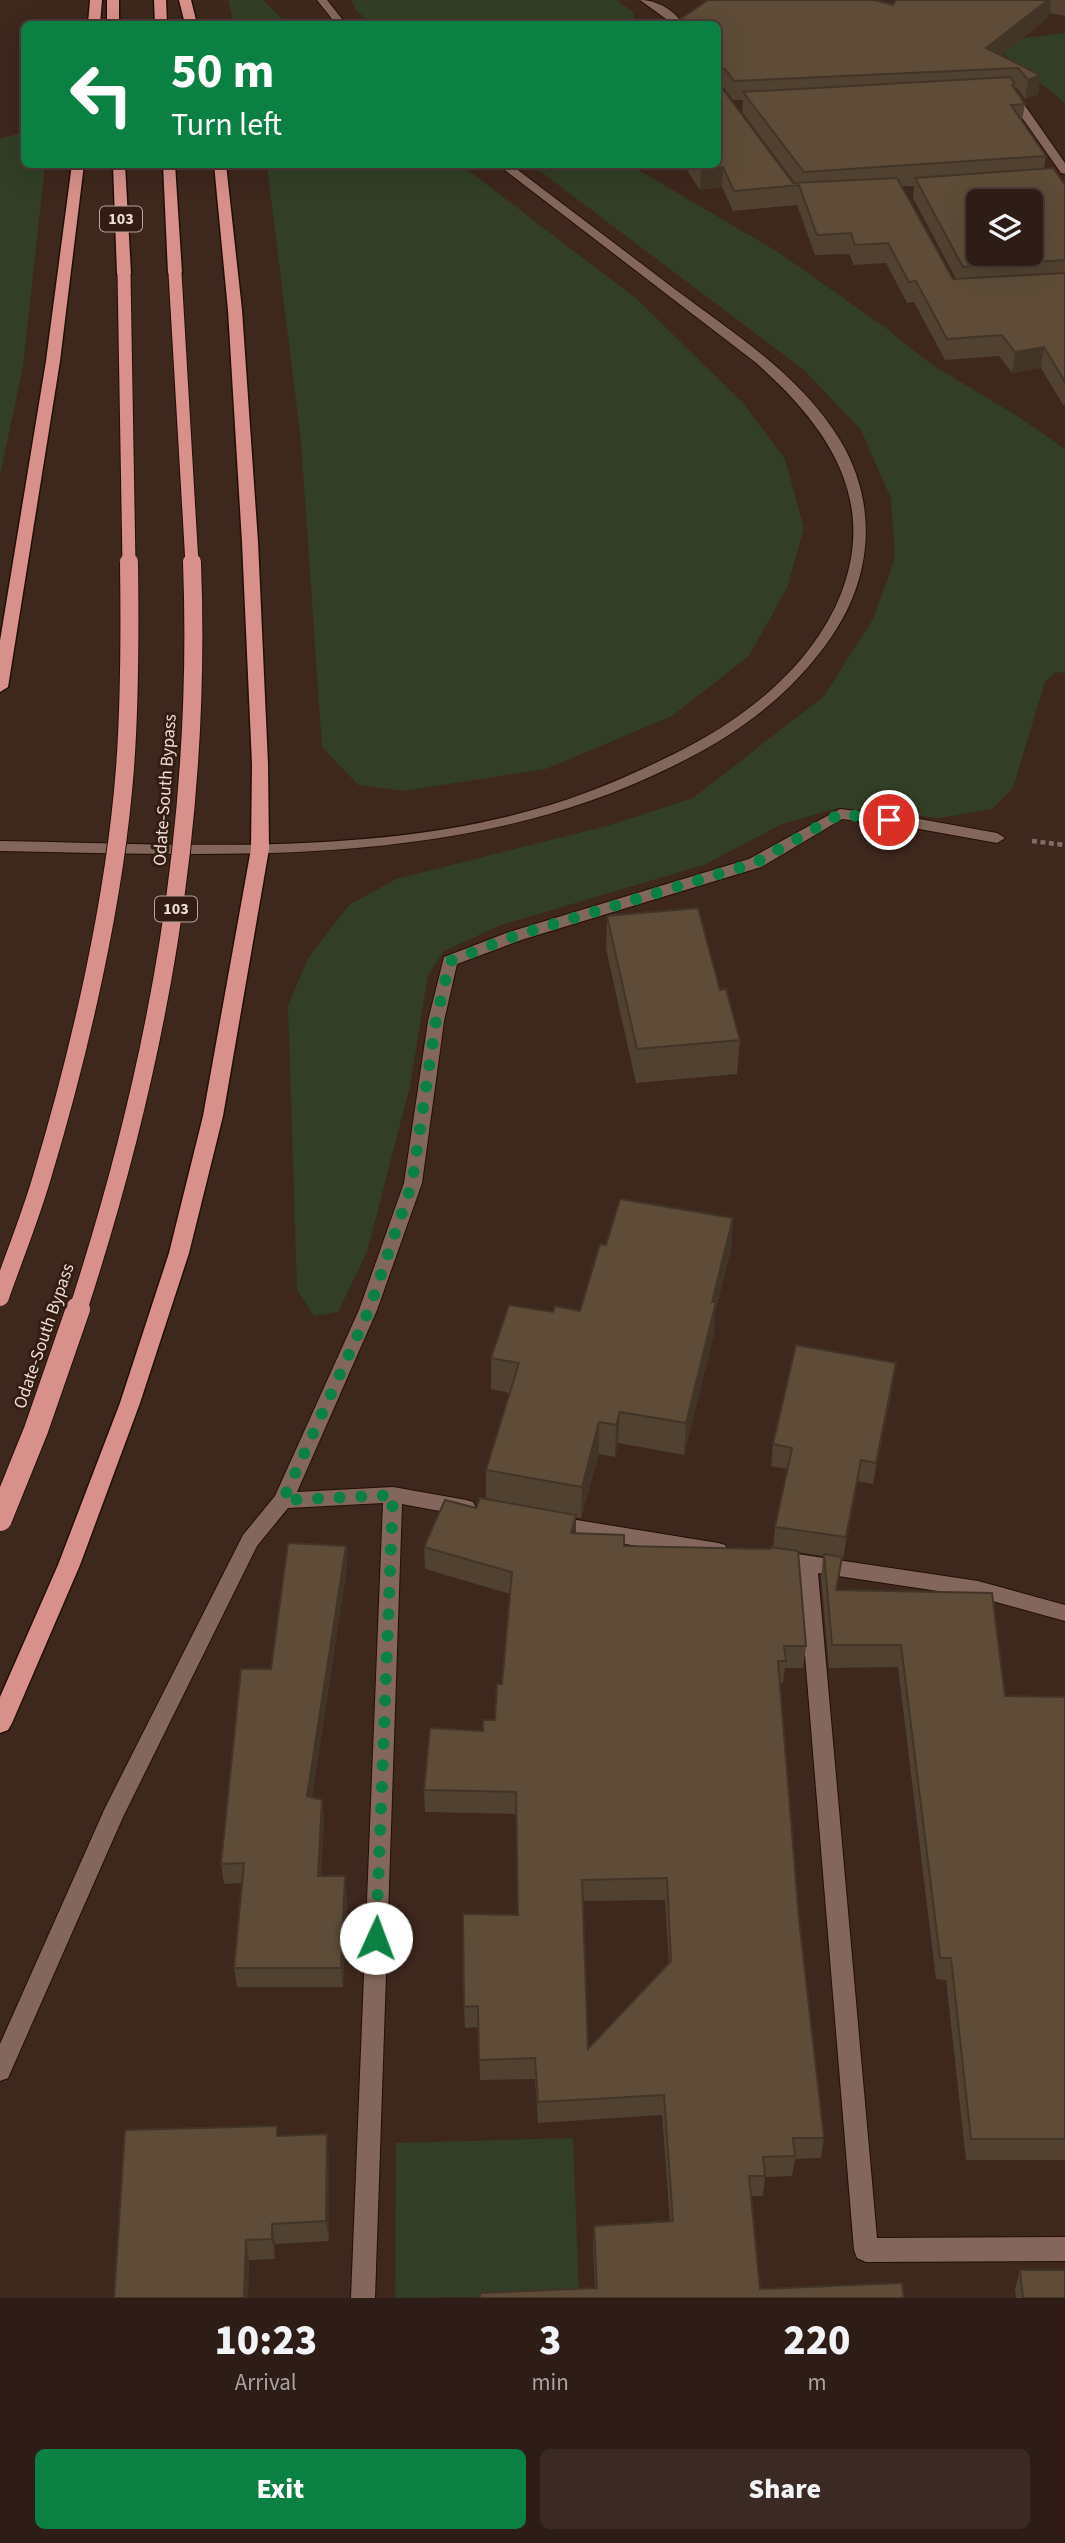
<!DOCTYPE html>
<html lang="en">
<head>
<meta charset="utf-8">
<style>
  body { margin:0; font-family:"Source Sans 3",sans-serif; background:#3a2a23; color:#f1f3f6; height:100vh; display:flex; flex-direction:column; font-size:26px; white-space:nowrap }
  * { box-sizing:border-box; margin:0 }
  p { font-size:23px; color:#a7a2a1 }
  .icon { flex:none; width:38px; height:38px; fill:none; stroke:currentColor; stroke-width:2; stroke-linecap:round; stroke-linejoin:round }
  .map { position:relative; height:2298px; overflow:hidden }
  .details { display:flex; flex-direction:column; background:#2e1d16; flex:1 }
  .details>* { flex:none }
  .hud { position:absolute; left:21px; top:21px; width:700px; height:147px; border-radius:10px; box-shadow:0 7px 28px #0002,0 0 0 2px #493b35; background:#0b8043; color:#fff; overflow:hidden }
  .tools { position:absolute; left:966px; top:189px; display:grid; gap:14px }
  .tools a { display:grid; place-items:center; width:77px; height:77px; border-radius:10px; background:#2e1d16; box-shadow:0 7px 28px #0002,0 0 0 2px #493b35; font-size:35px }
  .pin { position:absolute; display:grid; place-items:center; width:60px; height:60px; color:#fff; margin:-30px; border:4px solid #fff; border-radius:50%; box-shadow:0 2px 7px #0007 }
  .me { position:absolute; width:77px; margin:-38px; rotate:2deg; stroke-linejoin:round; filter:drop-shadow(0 0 5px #0008) }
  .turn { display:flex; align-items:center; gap:24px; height:147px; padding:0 35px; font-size:32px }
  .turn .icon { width:91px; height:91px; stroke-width:2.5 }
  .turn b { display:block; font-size:49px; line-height:60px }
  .eta { display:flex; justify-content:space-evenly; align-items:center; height:119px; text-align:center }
  .eta b { font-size:42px; font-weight:800; line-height:49px }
  .primary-button { display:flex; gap:14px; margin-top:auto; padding:14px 35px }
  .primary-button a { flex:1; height:80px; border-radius:10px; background:#0b8043; color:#fff; font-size:28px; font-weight:800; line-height:80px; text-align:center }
  .primary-button a+a { background:#3a2a23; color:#f1f3f6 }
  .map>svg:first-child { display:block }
</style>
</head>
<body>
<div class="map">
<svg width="1065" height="2298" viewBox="0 0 1065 2298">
  <rect width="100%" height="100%" fill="#3e271d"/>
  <path fill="#323e26" d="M228 0H263L287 24H234Z
    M351 0H616L633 12 636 24H371L356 10Z
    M1065 33V103L1002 53 1005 40Z
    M24 132V164L45 165 23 367 0 475V139Z
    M267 165H461L637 299 743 403 785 459 804 528 787 588 749 656 672 716 546 769 404 791 358 785 322 747 301 442Z
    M532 165H630L778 252 883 326 931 364 1022 419 1065 449V673L1056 672 1045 682 1013 788 992 809 941 818 838 808 782 824 704 865 501 925 444 951 428 975 410 1086 367 1252 338 1312 314 1316 297 1290 288 1006 308 958 349 905 396 879 607 826 693 798 824 696 873 619 895 558 891 499 861 430 804 370Z
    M573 2138 579 2295 395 2298 396 2143Z"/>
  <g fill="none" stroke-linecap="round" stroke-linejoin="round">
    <g stroke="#240f06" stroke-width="2">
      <path id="minor" d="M640 0C657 0 674 10 683 24H673Z
        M1006 90H1014L1065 163V174L1061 173 1004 92Z
        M840 809 914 818 997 833 1005 838 997 843 914 828 842 819 761 867 521 940 457 964 444 1021 422 1183 377 1310 297 1492 393 1487 466 1500 473 1502 476 1508 473 1514 466 1516 402 1504 375 2298H351L383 1503 288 1508 257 1546 123 1817 8 2078 0 2081V2044L105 1808 243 1535 275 1496 359 1310 404 1183 428 1021 444 957 509 932 749 859Z
        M552 1516 718 1543 725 1545 728 1551 725 1557 718 1559 552 1532 545 1530 542 1524 545 1518Z
        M797 1554 978 1581 1065 1605V1621L978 1597 818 1573 877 2238 1065 2237V2261L866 2262 857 2258 854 2250 798 1570 790 1568 787 1562 790 1556Z"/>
    </g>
    <g stroke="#240f06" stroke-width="2">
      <path id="tertiary" d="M317 0H327L346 24H336Z
        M497 164H510C565 206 621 248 676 290 735 334 801 376 840 440 878 503 873 576 832 636 792 695 737 735 673 766 465 870 227 855 0 851V841C173 844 368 857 536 809 584 796 629 776 674 754 744 720 814 665 842 591 878 495 823 422 755 362Z"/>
    </g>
    <g stroke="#240f06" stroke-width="3">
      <path id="trunk" d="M90 0H102L100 24H88Z
        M107 0H119V24H107Z
        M154 0H166L167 24H155Z
        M179 0H191L197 24H185Z
        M72 164H84L60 361 8 687 0 692V641L46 361Z
        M113 164H125L131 274 124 278 117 274Z
        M163 164H175L182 273 175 277 168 273Z
        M214 164H226L242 310 258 542 268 764 269 849 223 1116 189 1253 140 1403 80 1565 12 1723 8 1730 0 1733V1697L58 1565 120 1403 169 1253 203 1116 251 849 252 764 242 542 228 310Z"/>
    </g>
    <path stroke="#826d65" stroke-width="4.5" stroke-dasharray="5 3.5" stroke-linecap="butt" d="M1032 841 1065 845"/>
    <use href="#minor" fill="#83675c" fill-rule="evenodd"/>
    <use href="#tertiary" fill="#83675c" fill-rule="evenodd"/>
    <use href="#trunk" fill="#d7908a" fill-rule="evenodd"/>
    <g stroke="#240f06" stroke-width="15" stroke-linecap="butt">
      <path id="trunk-bridge-far2" d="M175 273 192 564
        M124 274 129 564"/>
    </g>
    <g stroke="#240f06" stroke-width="20" stroke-linecap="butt">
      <path id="trunk-bridge-far1" d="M0 1297C14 1257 30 1218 42 1177 80 1051 115 900 125 768 130 700 130 631 129 562
        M78 1310C158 1065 202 821 192 562"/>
    </g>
    <g stroke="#240f06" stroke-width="26" stroke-linecap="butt">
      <path id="trunk-bridge" d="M0 1519 36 1430 78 1309"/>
    </g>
    <use href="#trunk-bridge-far2" stroke="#d7908a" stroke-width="13"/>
    <use href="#trunk-bridge-far1" stroke="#d7908a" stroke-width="18"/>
    <use href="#trunk-bridge" stroke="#d7908a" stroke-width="24"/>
  </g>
  <path fill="#514130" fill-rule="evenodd" d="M896 0H1065V16L1050 13 1044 21 1000 55 1040 75 1038 94 1025 99 1016 87 1014 89 1025 104 1022 121 1046 156 1044 168 1065 185V405H1063L1041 368 1012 373 999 356 945 360 914 302 907 303 886 263 854 265 849 254 815 255 797 205 733 211 722 187 700 190 684 166 671 168 669 164H718V24L893 5ZM719 86 724 88 733 100H743L742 112 795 183H793ZM902 186H914L913 198 956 279H953Z
    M607 916 720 990 740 1040 737 1074 636 1083 606 949Z
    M733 1218 731 1250 715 1312 714 1334 684 1455 618 1443 615 1457 599 1454 581 1518 576 1517V1533L624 1546 770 1549 773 1547 775 1527 787 1469 771 1466 773 1444 896 1363 893 1385 873 1484 858 1481 843 1559 842 1558 837 1590 1005 1696 1065 1697V2160H966L946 1980 936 1979 898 1667 829 1668 821 1577 823 1556 798 1552 806 1646 803 1668H785L783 1683H780L799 1919 824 2138 821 2158 795 2159 792 2176 765 2177 763 2196H751L760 2289 904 2298 595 2288 593 2246 594 2226 670 2221 662 2115 538 2123 535 2079 480 2080 478 2027 465 2028 464 2007 518 1915 516 1814 425 1812 424 1790 483 1731 495 1720 502 1684 510 1594 425 1569 424 1547 476 1508 486 1499V1470L509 1393 491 1389V1358L553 1312 580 1311 606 1245ZM665 1900 669 1963 588 2049 583 1901Z
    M346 1546 347 1567 312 1797 324 1820 321 1876 347 1895 343 1987H237L234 1968 242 1883 224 1884 221 1864 271 1669Z
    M278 2136 329 2154V2241L275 2244V2259L249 2260 248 2298H114Z
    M1020 2270 1065 2298H1016L1015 2289Z"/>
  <path fill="#423527" d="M1048 0H1051L1050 13 1044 21 984 68 986 48Z
    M720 67 719 86 718 87V69Z
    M1040 75 1038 94 1025 99 1028 80Z
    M671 164H684V166L671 168Z
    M723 167 722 187 700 190 701 170Z
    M1044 347 1041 368 1012 373 1015 352Z
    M733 1218 731 1250 715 1312 714 1334 684 1455 686 1423 712 1302Z
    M896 1363 893 1385 873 1484 876 1463Z
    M620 1412 618 1443 615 1457 616 1425Z
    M599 1422V1454L581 1518 582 1487Z
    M861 1460 858 1481 843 1559 846 1537Z
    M576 1515V1538L571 1533Z
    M346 1546 347 1567 309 1816 307 1796Z
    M842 1557 839 1580 833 1613 836 1590Z
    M322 1800 324 1820 320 1896 318 1876Z
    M345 1876 347 1895 343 1987 341 1968Z
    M327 2134 329 2154V2241L326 2221Z
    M272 2224 275 2244V2259L272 2239Z
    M246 2240 249 2260 248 2298H244Z"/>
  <path fill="#5e4c38" stroke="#423527" stroke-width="2" fill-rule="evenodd" d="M708 0H874L893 5 896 0H1048L986 48 1040 75 1028 80 1018 68 734 81 725 69 720 67 718 69V24H673Z
    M1010 77 1015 84 1012 85 1025 104 1011 105 1046 156 804 172 743 92Z
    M718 80V88L725 92 793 183 897 178 953 279 1065 273V382L1044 347 1015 352 1002 335 947 339 916 281 909 282 888 243 855 245 851 233 817 235 799 185 734 191 723 167 701 170 697 164H718Z
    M1053 168 1065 185V260L963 267 915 178ZM978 201H1031V254H978Z
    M698 908 720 990 726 989 740 1040 637 1049 607 916Z
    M620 1199 733 1218 712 1302H716L686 1423 620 1412 616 1425 599 1422 582 1487 486 1470 519 1363 491 1358 509 1305 553 1312 555 1306 580 1311 600 1244 606 1245Z
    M796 1345 896 1363 876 1463 861 1460 846 1537 775 1527 792 1448 773 1444Z
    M480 1498 576 1515 571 1533 624 1535V1546L770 1549V1547L798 1551 806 1646H784L786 1661H778L799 1919 824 2138H793L795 2156 763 2157 765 2176H749L760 2289 902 2283 904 2298H480V2293L597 2288 594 2226 673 2221 664 2095 538 2102 535 2058 479 2060 478 2006 464 2007 463 1914 518 1915 516 1792 424 1790 430 1728 483 1731V1720H495L497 1684H502L512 1572 424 1547 445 1500 476 1508ZM667 1878 671 1961 588 2049 582 1880Z
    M288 1543 346 1546 307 1796 322 1800 318 1876H345L341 1968H234L244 1863 221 1864 241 1669H271Z
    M824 1554 842 1557 836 1590 992 1593 1005 1696 1065 1697V2139H971L951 1958H940L901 1645H832Z
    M277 2126V2136L327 2134 326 2221 272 2224V2239L246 2240 244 2298H114L125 2130Z
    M1020 2270H1065V2298H1023Z"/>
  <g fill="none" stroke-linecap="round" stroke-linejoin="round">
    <path stroke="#0b8043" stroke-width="12" stroke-dasharray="0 21.6" d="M376 1938 393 1495 283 1500 369 1310 412 1183 436 1020 450 961 515 936 755 863 840 814 889 820"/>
  </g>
  <g text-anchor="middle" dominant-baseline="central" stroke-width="6" stroke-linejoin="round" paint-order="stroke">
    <g fill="#331d13" stroke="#b5a39c" stroke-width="2">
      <rect x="100" y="206.5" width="42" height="25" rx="5"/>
      <rect x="155" y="896.5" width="42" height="25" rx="5"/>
    </g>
    <g font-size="16" font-weight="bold" fill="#edddd6">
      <text x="121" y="219">103</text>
      <text x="176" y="909">103</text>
    </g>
    <g font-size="18" fill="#edddd6" stroke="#331d13">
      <text transform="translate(165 790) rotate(-86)">Odate-South Bypass</text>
      <text transform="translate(44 1336) rotate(-71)">Odate-South Bypass</text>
    </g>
  </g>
</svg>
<div class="tools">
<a><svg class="icon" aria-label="layers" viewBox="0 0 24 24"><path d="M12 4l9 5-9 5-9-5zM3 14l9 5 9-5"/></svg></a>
</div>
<div class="pin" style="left:889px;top:820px;background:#d93025"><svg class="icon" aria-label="arrive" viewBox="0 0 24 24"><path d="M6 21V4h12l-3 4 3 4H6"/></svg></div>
<svg class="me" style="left:376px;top:1938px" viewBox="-20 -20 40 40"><circle r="19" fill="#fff"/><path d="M0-13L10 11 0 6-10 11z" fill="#0b8043"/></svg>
<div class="hud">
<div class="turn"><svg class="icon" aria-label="left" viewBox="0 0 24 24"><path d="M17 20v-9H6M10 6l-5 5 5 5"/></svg><div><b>50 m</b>Turn left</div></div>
</div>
</div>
<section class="details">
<div class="eta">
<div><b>10:23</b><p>Arrival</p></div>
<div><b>3</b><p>min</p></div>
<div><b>220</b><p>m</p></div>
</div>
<div class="primary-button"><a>Exit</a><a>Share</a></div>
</section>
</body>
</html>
